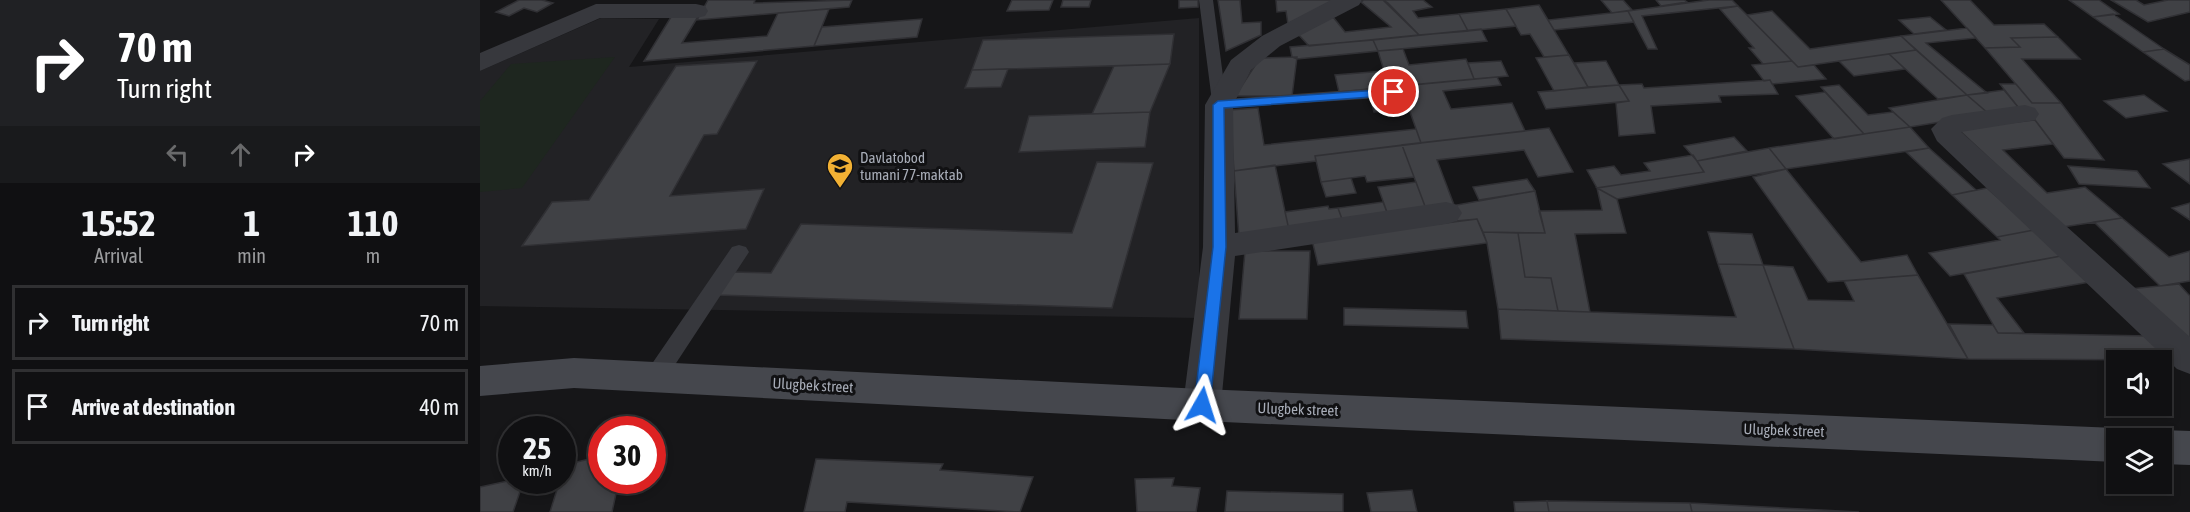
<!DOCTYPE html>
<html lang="en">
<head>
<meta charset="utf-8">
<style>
  body { margin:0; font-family:"Asap Condensed",sans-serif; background:#1e1e20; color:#f1f3f6; height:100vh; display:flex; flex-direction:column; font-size:22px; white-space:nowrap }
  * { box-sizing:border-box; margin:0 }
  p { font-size:20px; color:#9c9d9f }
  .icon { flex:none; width:33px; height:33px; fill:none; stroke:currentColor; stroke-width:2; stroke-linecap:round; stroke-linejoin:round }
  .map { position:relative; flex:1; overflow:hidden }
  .drawer { display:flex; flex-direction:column; background:#101012; width:480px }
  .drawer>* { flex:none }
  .guide { background:#202124; color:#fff; overflow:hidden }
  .controls { position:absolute; left:1626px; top:350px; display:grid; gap:12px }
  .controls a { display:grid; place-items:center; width:66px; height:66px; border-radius:0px; background:#101012; box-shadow:0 3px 9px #0003,0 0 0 2px #303032; font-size:30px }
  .speed { position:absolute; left:18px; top:416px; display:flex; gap:12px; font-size:30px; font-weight:700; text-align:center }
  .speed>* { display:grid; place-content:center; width:78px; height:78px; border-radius:50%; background:#101012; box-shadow:0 3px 9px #0003,0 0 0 2px #303032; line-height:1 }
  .speed small { font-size:15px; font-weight:400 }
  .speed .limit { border:9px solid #d22; background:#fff; color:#111 }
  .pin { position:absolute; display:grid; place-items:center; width:51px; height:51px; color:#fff; margin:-26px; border:3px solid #fff; border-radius:50%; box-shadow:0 2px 6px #0007 }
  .me { position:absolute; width:66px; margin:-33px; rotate:6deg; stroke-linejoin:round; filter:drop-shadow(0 0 4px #0008) }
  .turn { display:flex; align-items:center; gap:21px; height:126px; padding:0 18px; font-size:27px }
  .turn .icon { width:78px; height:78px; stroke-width:2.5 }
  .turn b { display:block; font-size:42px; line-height:51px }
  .lanes { display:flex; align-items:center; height:57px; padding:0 18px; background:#0003; justify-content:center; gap:30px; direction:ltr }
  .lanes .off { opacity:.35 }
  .eta { display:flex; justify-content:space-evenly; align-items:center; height:102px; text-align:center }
  .eta b { font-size:36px; font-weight:700; line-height:42px }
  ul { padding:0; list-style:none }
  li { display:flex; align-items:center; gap:18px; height:75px; margin:0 12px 9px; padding:0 6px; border:3px solid #303032; border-radius:0px }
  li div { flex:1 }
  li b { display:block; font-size:22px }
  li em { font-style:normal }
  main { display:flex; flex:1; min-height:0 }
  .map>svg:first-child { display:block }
</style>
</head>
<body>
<main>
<section class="drawer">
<div class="guide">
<div class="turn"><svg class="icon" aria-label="right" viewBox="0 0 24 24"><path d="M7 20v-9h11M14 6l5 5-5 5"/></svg><div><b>70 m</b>Turn right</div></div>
<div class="lanes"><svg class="icon off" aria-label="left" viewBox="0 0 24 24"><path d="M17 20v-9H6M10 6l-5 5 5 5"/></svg><svg class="icon off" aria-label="ahead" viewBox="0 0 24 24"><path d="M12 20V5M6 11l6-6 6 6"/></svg><svg class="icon" aria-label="right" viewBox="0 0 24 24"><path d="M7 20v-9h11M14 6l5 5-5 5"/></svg></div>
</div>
<div class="eta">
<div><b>15:52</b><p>Arrival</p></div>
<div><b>1</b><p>min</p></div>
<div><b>110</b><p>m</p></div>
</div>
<ul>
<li><svg class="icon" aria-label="right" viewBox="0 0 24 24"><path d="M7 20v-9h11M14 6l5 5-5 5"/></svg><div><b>Turn right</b></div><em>70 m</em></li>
<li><svg class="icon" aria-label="arrive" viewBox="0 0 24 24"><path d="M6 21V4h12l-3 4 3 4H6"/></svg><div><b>Arrive at destination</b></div><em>40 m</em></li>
</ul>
</section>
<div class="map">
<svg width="1710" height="512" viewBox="0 0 1710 512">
  <rect width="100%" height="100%" fill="#161618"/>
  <path fill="#222225" d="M121 18 179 19 149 67 719 18V318L0 306V71Z"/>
  <path fill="#1e261f" d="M135 57 42 188 0 192V101L31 64Z"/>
  <path fill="#404145" stroke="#303034" stroke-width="1.5" d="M39 0H62L73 3 57 12 44 8 29 16 16 12Z
    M228 0H275L274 3 372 0 369 7 217 20Z
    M532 0H573L569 10 527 11Z
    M583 0H611L609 7H581Z
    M699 0H718V7L699 8Z
    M738 0H760L762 23 781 22V35L746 51Z
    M796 0H855L808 24 806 11 797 12Z
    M884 0H903L908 3 939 35 829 46 817 33 853 17 865 32 911 27 881 2Z
    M903 0H943L952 7 933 11 938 18 979 14 988 31 939 35Z
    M1121 0H1143L1152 10 1132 13Z
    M1176 0H1204L1207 2 1181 6Z
    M1229 0H1252L1258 6 1162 16 1177 49H1168L1148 11Z
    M1461 0H1490L1514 25 1564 24 1578 37 1531 38 1540 47 1505 48Z
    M1589 0H1619L1639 14 1613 17Z
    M1631 0H1656L1664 5 1688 0H1710V12L1668 22Z
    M1059 5 1089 55 1064 57 1050 34 1041 35 1026 9Z
    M1258 6 1267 15 1312 61 1283 64 1269 48H1274L1240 9Z
    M349 9 334 46 164 61 191 17 219 15 202 43 287 36 298 13Z
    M1026 9 1036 26 988 31 979 14Z
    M1148 11 1154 22 1074 30 1068 20Z
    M1292 11 1330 49 1421 36 1436 50 1318 67 1267 15Z
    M1633 14 1684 49 1663 52 1613 17Z
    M1450 17 1466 30 1434 34 1419 20Z
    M442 19 437 37 334 46 342 27Z
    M1487 28 1496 38 1446 43 1507 93 1487 95 1421 36Z
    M1001 29 1007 41 898 51 893 40Z
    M694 34 690 64 492 70 503 40Z
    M1578 37 1600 59H1542L1581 103H1552L1505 48 1540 47 1531 38Z
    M893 40 898 51 817 59 812 57 810 47Z
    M923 49 929 65 986 59 994 79 909 87 898 51Z
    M1684 49 1710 65V80L1705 81 1663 52Z
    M1436 50 1487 95 1458 99 1409 54Z
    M1409 54 1425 69 1374 76 1359 61Z
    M1089 55 1108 87 1074 91 1056 58Z
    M817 57 812 96H755L780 58Z
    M277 61 237 134 224 135 190 196 284 189 266 229 42 246 72 202 109 200 196 66Z
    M1021 61 1028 76 994 79 988 63Z
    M1126 61 1139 85 1108 87 1095 63Z
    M1312 61 1318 67 1334 65 1346 79 1292 84 1290 80 1284 81 1272 65Z
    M690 64 670 112 612 114 634 66Z
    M528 69 521 87 485 88 492 70Z
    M904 71 909 87 859 92 855 75Z
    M1017 77 1021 85 963 91 971 109 1032 103 1045 131 941 143 929 109 894 112 891 101 926 98 922 86Z
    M1290 80 1298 94 1239 96 1241 102 1171 106 1175 133 1139 136 1136 103 1149 101 1139 85 1162 84 1164 88Z
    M1520 84H1536L1552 103H1581L1624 160 1584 158 1546 108 1538 107Z
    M1139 85 1149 101 1066 109 1058 92Z
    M1359 85 1388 115 1413 112 1430 127 1384 134 1341 87Z
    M1524 90 1538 107 1509 114 1487 95Z
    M1345 92 1384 134 1354 139 1316 96Z
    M1487 95 1509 114 1430 127 1409 108Z
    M1664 95 1687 111 1646 118 1624 101Z
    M778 108 784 145 936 129 941 143 835 156 836 161 754 171 750 110Z
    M670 112 665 147 539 152 549 116Z
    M1555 120 1573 144 1523 150 1567 193 1605 187 1642 218 1583 227 1478 129Z
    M1430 127 1449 148 1306 169 1289 148Z
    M1069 128 1093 172 1058 177 1044 150 957 160 974 205 946 209 922 145Z
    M1254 137 1267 151 1217 161 1204 146Z
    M922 145 934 177 887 182 885 176 841 182 835 156Z
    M1289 148 1306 169 1137 199 1117 188 1224 172 1217 161Z
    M1449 148 1496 190 1472 195 1426 152Z
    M1213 155 1224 172 1117 188 1107 170 1134 166 1141 175 1170 171 1164 163Z
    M1710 159V184L1683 164Z
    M617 162 673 163 632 308 237 295 253 272 291 273 321 224 592 233Z
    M795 165 809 230 759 237 754 171Z
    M1588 166 1657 171 1670 188 1599 184Z
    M1306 169 1381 262 1427 255 1438 275 1348 282 1273 177Z
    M871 178 876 193 846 197 841 182Z
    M1047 179 1055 191 999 200 993 187Z
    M936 182 946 209 908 215 898 187Z
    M1117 188 1137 199 1146 233 1095 234 1110 312 1078 311 1071 278 1045 277 1038 233H1065L1059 211 1122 210Z
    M1507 188 1554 230 1517 237 1472 195Z
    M1055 191 1065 233 1003 232 997 219 976 221 971 206Z
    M903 202 908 215 863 222 858 208Z
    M1710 203V220L1692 208Z
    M848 206 849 209 858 208 863 222 809 230 805 212Z
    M1642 218 1689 257 1710 251V281L1680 286 1614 222Z
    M997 219 1007 243 838 265 832 240Z
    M1554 230 1581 256 1470 276 1449 253 1520 240 1517 237Z
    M1003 232 1038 233 1045 277 1071 278 1078 311 1018 309 1007 243Z
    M1228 232 1272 234 1283 265 1238 264Z
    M765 251H830L827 319H759Z
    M1581 256 1610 282 1517 298 1544 333H1518L1484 274Z
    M1238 264 1283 265 1314 349 1021 339 1018 309 1256 317Z
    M1283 265 1313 267 1328 300 1374 301 1364 281 1438 275 1488 359 1314 349Z
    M1699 284 1710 296V346L1649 289Z
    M864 308 986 311 988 328 864 325Z
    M1469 324 1513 325 1518 333 1670 336 1690 363H1682V360L1488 359Z
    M122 456V480H139L132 512H70L80 480H82L84 465Z
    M336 459 463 464 460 470 553 477 540 512 367 502 365 512H324Z
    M694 478 692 486 720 488 716 512H657L655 479Z
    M32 480H44L33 512H0V487Z
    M932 490 937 512H891L887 493Z
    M747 491 863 494V512H745Z
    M1067 501 1210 503 1212 512H1069Z
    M1067 501 1069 512H1035L1034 502Z
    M1210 503 1379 512H1212Z"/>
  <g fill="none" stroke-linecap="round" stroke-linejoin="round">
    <path fill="#37383d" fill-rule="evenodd" d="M719 0H733L746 99 914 87 922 92 914 97 733 109Z
      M259 245 266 247 269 252 183 383 175 386 167 383 164 377 167 371 252 247Z"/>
    <path fill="#37383d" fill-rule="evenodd" d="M851 0H882L879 5 800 46 771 70 753 105 755 233 966 202 977 205 982 213 977 221 966 224 755 256 741 405 735 416 722 421 709 416 703 405 723 247 725 105 751 60 782 36Z
      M116 4H216L225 6 228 11 225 16 216 18H120L0 71V53Z
      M1545 105 1555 108 1559 114 1555 120 1481 132 1710 337V374L1697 369 1457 141 1451 129 1462 118 1472 115Z"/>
    <path fill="#45474d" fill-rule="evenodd" d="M94 358 722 389 1636 428 1650 433 1652 438H1636V462L722 421 94 388 0 396V366Z
      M1682 430 1710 431V465L1682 464V438H1667Z"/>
  </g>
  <path fill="#1a73e8" stroke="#114b97" stroke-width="1.5" d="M914 89 919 92 918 95 744 108 746 247 730 405 728 410H717L714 405 733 247V105L738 101Z"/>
  <defs>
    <g id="school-pin" transform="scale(1.35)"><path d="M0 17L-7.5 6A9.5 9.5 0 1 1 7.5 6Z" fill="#f2b134" stroke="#111113"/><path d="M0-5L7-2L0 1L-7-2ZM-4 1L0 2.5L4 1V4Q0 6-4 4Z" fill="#111"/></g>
  </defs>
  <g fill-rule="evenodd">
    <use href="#school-pin" x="360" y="166"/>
  </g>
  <g text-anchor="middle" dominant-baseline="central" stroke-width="6" stroke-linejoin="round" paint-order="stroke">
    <g font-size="15" fill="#a8adb8" stroke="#111113" text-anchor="start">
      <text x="380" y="157">Davlatobod<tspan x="380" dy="17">tumani 77-maktab</tspan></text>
    </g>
    <g font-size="15" fill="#a8adb8" stroke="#111113">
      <text transform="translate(333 385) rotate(3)">Ulugbek street</text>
      <text transform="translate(818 409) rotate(2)">Ulugbek street</text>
      <text transform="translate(1304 430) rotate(2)">Ulugbek street</text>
    </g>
  </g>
</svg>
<div class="controls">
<a><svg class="icon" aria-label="sound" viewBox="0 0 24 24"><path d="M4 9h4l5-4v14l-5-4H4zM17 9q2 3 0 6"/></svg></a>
<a><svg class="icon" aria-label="layers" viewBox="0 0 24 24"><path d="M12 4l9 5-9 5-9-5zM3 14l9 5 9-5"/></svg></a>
</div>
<div class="speed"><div>25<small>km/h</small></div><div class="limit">30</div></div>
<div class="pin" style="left:914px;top:92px;background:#d93025"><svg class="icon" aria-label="arrive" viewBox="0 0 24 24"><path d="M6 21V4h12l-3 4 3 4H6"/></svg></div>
<svg class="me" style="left:722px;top:405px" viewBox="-20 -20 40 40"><path d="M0-17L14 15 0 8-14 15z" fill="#1a73e8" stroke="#fff" stroke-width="4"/></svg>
</div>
</main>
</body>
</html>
